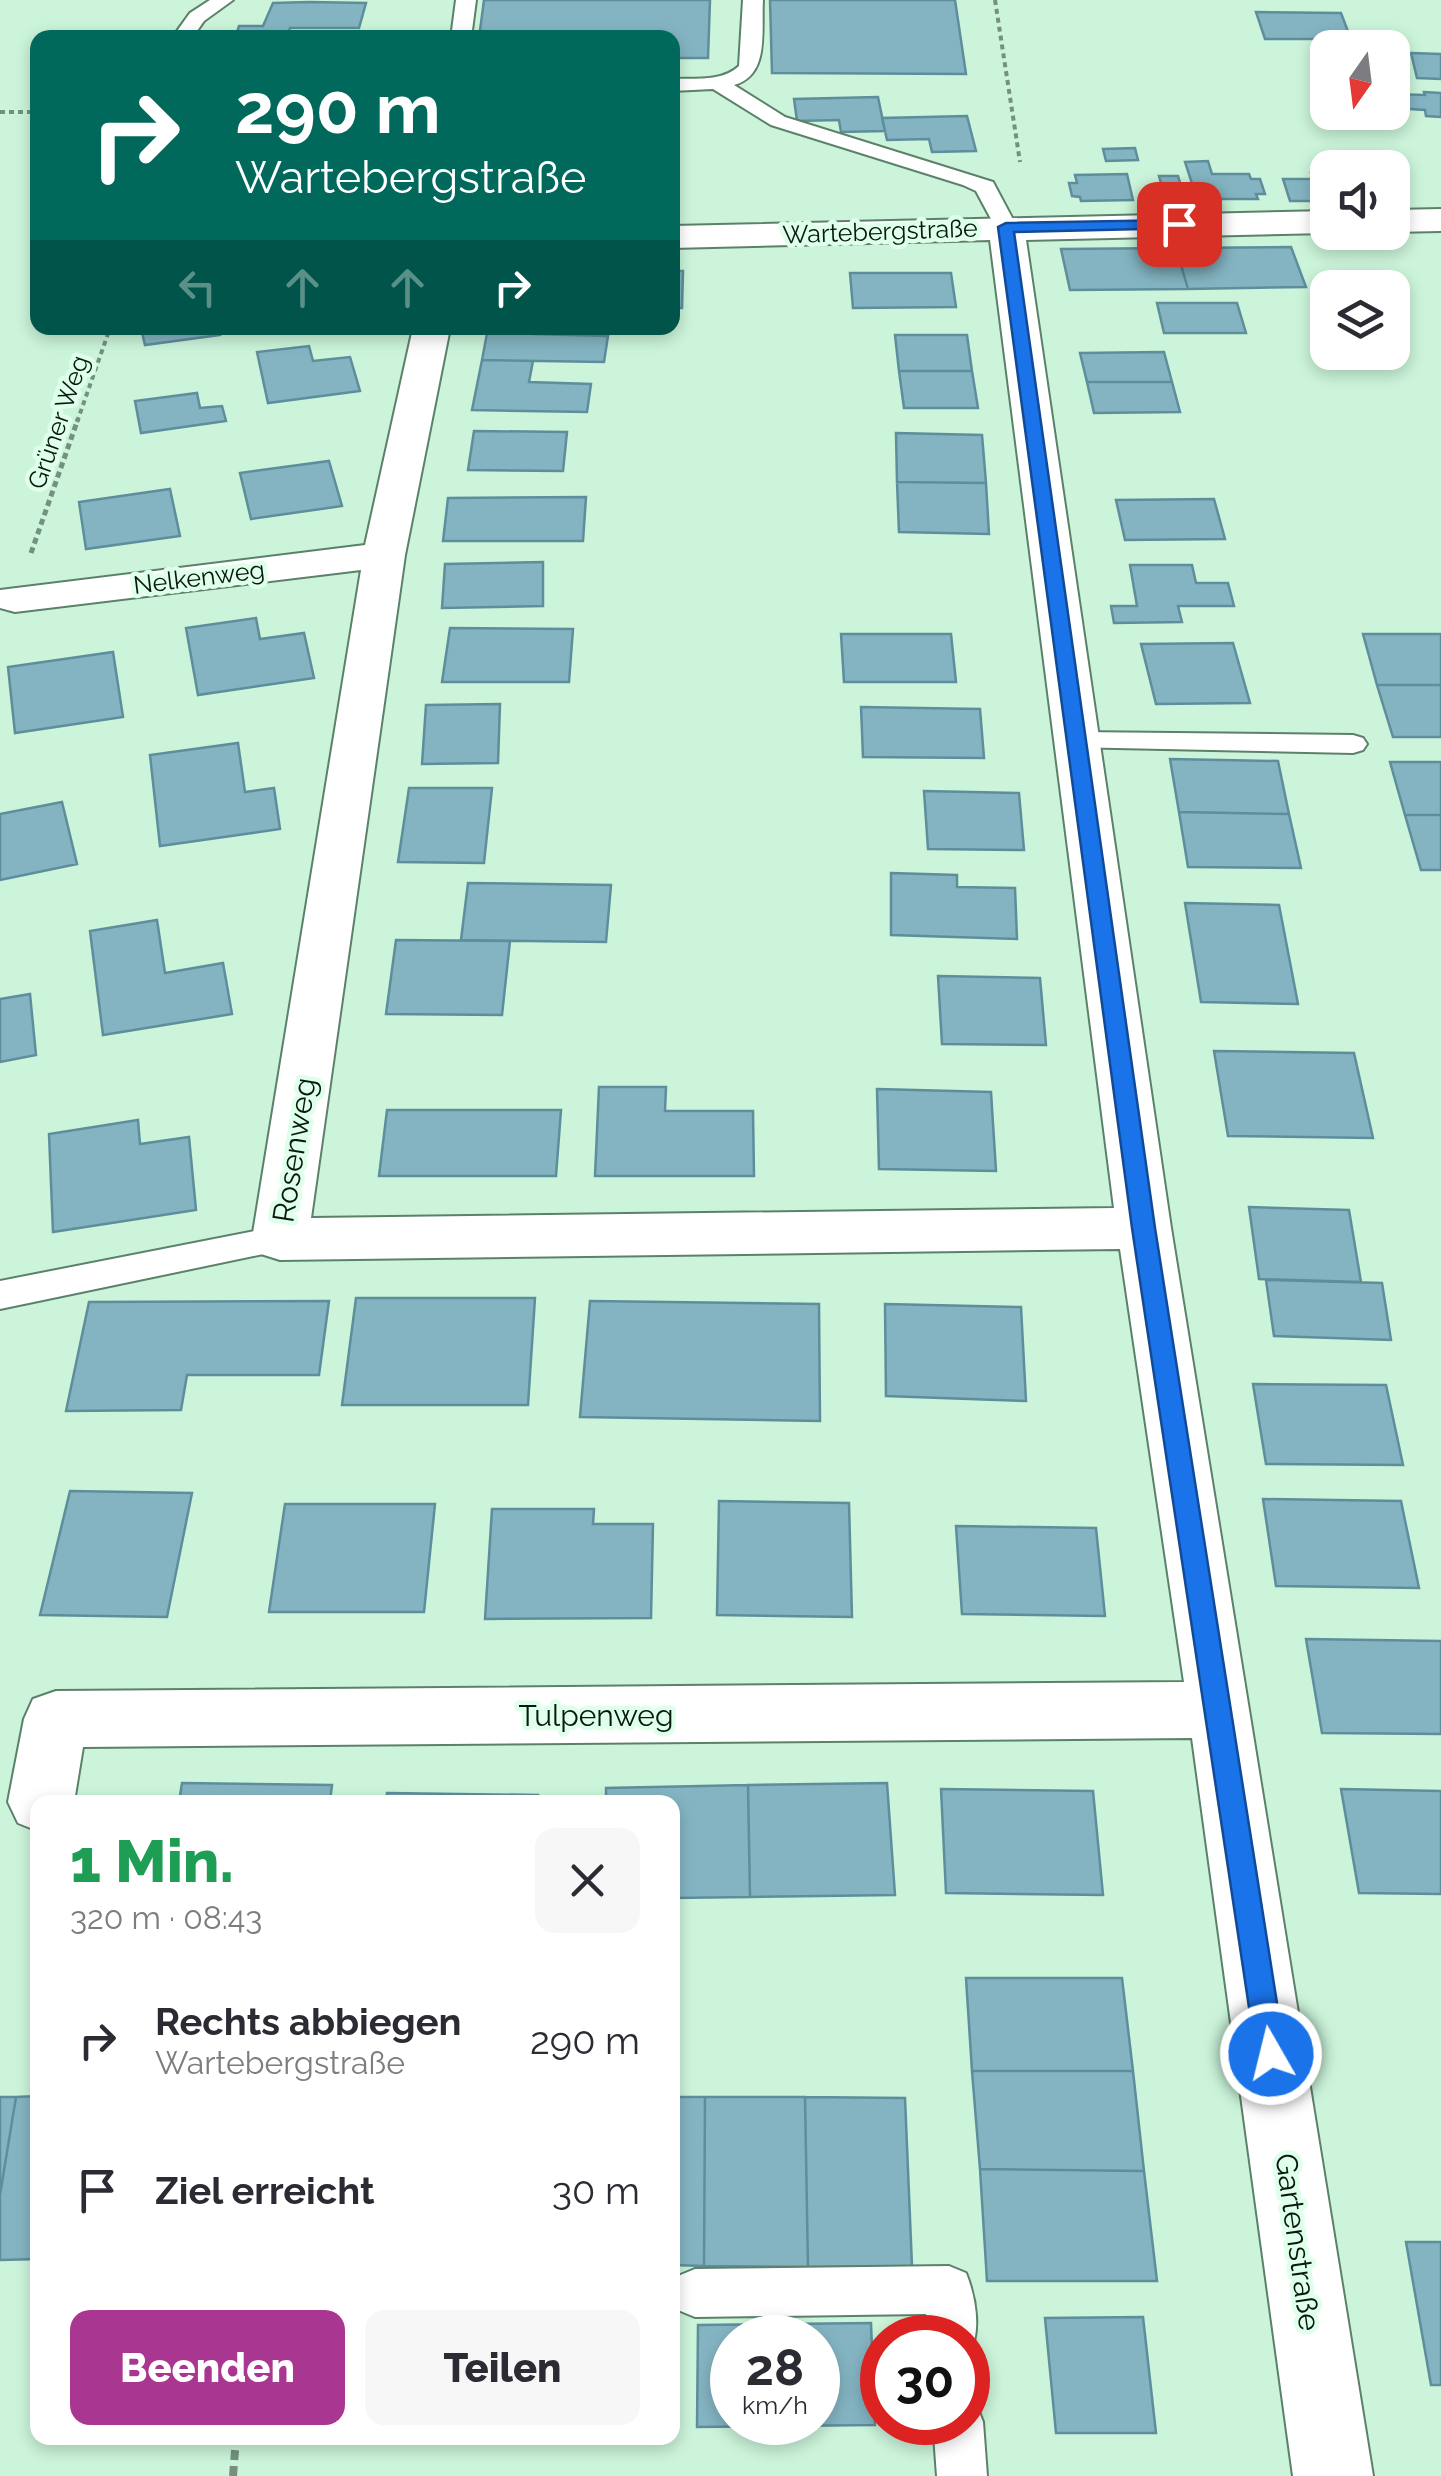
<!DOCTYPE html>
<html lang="de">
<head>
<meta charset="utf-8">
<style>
  body { margin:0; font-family:Raleway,sans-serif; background:#f7f7f7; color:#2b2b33; height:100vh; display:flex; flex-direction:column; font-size:38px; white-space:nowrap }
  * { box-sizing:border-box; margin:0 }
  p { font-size:32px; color:#7c7c81 }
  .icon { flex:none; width:55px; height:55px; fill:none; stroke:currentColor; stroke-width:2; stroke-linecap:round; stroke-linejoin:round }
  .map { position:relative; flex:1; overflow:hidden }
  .side { position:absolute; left:30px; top:1795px; width:650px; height:650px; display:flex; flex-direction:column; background:#fff; border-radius:20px; box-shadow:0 5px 15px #0003 }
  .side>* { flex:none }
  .hud { position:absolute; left:30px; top:30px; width:650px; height:305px; border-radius:20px; box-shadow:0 5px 15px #0003; background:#00695c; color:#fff; overflow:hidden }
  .needle { width:65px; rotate:194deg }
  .controls { position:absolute; left:1310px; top:30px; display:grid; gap:20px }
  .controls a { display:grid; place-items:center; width:100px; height:100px; border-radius:20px; background:#fff; box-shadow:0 5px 15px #0003; font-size:50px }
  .speed { position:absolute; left:710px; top:2315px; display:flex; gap:20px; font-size:50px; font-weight:700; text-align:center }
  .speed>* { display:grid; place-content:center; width:130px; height:130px; border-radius:50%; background:#fff; box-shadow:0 5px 15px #0003; line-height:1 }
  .speed small { font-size:25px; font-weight:400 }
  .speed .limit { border:15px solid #d22; background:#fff; color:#111 }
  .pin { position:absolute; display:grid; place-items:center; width:85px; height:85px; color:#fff; margin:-42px; border-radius:20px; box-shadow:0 5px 15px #0006 }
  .me { position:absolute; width:110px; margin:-55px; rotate:352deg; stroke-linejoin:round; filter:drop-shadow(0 0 8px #0008) }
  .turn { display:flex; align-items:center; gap:35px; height:210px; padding:0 40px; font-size:45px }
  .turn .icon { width:130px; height:130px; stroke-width:2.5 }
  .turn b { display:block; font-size:70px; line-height:85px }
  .lanes { display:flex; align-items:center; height:95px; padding:0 40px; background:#0003; justify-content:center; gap:50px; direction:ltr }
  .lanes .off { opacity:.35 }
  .round { display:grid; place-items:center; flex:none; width:105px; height:105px; border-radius:20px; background:#f7f7f7 }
  .headline { display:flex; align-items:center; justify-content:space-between; height:170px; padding:0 40px }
  h1 { font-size:60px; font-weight:800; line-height:75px; color:#1e9e55 }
  .primary-button { display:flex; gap:20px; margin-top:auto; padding:20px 40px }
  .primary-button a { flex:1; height:115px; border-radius:20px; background:#a93691; color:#fff; font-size:40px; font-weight:800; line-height:115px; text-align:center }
  .primary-button a+a { background:#f7f7f7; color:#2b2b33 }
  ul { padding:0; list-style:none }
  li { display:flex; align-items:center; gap:30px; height:150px; padding:0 40px }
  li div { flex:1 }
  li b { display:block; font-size:38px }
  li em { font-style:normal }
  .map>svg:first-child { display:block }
</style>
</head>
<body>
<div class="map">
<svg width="1441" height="2476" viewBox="0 0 1441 2476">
  <rect width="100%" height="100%" fill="#cbf4da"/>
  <path fill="#84b4c2" stroke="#5e8e9b" stroke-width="2.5" fill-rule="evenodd" d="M484 0H710L708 58H672V38H479Z
    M770 0H955L966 74 772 73Z
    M273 3 309 2 366 3 359 28H290L288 35H236L239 26H263Z
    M1256 12 1341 13 1349 34H1321L1323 39H1265Z
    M1411 53 1441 54V79L1417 78Z
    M1424 92 1441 93V117L1426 116 1425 110 1395 108 1392 94 1425 95Z
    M878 97 885 131 841 132 839 120 797 121 794 99Z
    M967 116 976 151 932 152 929 139 887 140 882 118Z
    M1135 148 1138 160 1106 161 1103 149Z
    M1208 161 1212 174H1249L1251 179H1260L1265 194H1256L1258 199H1197L1185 162Z
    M1311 173H1328V201H1290L1283 179H1313Z
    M1127 174 1133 200 1081 201 1080 197 1072 196 1069 183H1077L1075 175Z
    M1159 176H1178L1183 193 1164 194Z
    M1291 247 1306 287 1188 289 1176 248Z
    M1176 248 1188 289 1070 290 1061 249Z
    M672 271H683L682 308H672Z
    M850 273H951L956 307 853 308Z
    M1157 303H1237L1246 333H1164Z
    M141 328H218L220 335 145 345Z
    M488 328H536L535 334 608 336 604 362 482 360Z
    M895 335H967L972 371H899Z
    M309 346 313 361 350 357 360 391 268 403 257 352Z
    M1164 352 1172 382H1087L1080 353Z
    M482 360 533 361 529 382 591 384 587 412 472 410Z
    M899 371H972L978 408H904Z
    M1087 382H1172L1180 412 1094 413Z
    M197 393 200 408 222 406 226 421 141 433 135 401Z
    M474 431 567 432 563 471 468 470Z
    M896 433 982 435 986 483 897 482Z
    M329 461 342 506 251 519 240 473Z
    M897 482 986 483 989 534 899 532Z
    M170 489 180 536 86 549 79 502Z
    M586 497 583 541H443L448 498Z
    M1214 499 1225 539 1125 540 1116 500Z
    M543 562V606L442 608 445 564Z
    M1130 565H1192L1196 583H1228L1234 606H1178L1182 622 1114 623 1111 606H1137Z
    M256 618 260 639 304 633 314 678 198 695 186 628Z
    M450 628 573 629 569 682H442Z
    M841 634H951L956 682H844Z
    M1363 634H1441V685H1377Z
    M1233 643 1250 703 1156 704 1141 644Z
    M113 652 123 717 15 733 8 667Z
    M1377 685H1441V737H1393Z
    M500 704 498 763 422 764 426 705Z
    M861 707 980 709 984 758 863 757Z
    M238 743 245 792 274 788 280 829 160 846 150 755Z
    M1170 759 1278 761 1289 814 1179 812Z
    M1390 762H1441V815H1405Z
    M409 788H492L484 863 398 862Z
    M924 791 1019 793 1024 850 928 849Z
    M62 802 77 864 0 880V814Z
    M1179 812 1289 814 1301 868 1188 867Z
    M1405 815H1441V870H1421Z
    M891 873 957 875V887L1015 888 1017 939 891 935Z
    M468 883 611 885 606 942 461 940Z
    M1185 903 1279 905 1298 1004 1201 1002Z
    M157 920 165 973 223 963 232 1014 103 1035 90 931Z
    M396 940 510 941 502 1015 386 1014Z
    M938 976 1040 978 1046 1045 942 1044Z
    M30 994 36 1055 0 1062V999Z
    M1214 1051 1354 1053 1373 1138 1228 1136Z
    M599 1087H666L665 1111H753L754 1176H595Z
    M877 1089 991 1092 996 1171 879 1169Z
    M387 1110H561L556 1176H379Z
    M138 1120 140 1144 189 1137 196 1210 53 1232 49 1134Z
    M1249 1207 1349 1210 1361 1282 1259 1279Z
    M1266 1280 1382 1283 1391 1340 1274 1336Z
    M356 1298H535L528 1405H342Z
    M329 1301 319 1375H187L181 1410 66 1411 89 1302Z
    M590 1301 819 1304 820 1421 580 1417Z
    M885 1304 1021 1307 1026 1401 886 1396Z
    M1253 1384 1386 1385 1403 1465 1266 1464Z
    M70 1491 192 1493 167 1617 40 1615Z
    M1263 1499 1401 1501 1419 1588 1276 1586Z
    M719 1501 849 1503 852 1617 717 1615Z
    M285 1504H435L424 1612H269Z
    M492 1509H594L593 1524H653L651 1618 485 1619Z
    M956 1526 1096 1528 1105 1616 962 1614Z
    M1306 1639 1441 1641V1734L1322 1733Z
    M182 1783 332 1785 330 1802H179Z
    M887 1783 895 1895 750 1897 748 1785Z
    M748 1785 750 1897 672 1898V1802H606V1788Z
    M941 1789 1093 1791 1103 1895 946 1893Z
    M1341 1789 1441 1791V1894L1359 1893Z
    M387 1793 538 1795 537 1802H386Z
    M966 1978H1122L1133 2071H972Z
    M972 2071H1133L1144 2171 980 2169Z
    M38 2096V2259L0 2260V2195L16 2097Z
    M0 2097H16L0 2195Z
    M672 2097H705L704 2266 672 2265Z
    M705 2097H805L808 2267 704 2266Z
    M805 2097 905 2098 912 2266 808 2267Z
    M980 2169 1144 2171 1157 2281H987Z
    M1406 2242H1441V2385H1431Z
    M1143 2317 1156 2433H1056L1045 2318Z
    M871 2323 875 2425 697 2427 698 2325ZM732 2338H818V2422H732Z"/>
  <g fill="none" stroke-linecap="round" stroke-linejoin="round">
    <g stroke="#5c816a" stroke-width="4">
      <path id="lane" d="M210 0H233L204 21 192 38H172L190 13Z
        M456 0H476L471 38H451Z
        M743 0H763C761 31 770 75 734 85L785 117 993 182 1017 227 1014 232H998L976 191 963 185 771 125 713 89 672 91V79C694 78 722 82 739 66Z
        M1077 732 1353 735 1363 738 1367 744 1363 750 1353 753 1067 747 1063 741 1067 735Z
        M280 1226 292 1230 298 1239 292 1248 0 1309V1281Z
        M949 2266 966 2273C976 2298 982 2333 968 2356V2338H928L926 2314 695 2317 678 2310 672 2297 678 2276 695 2269Z
        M968 2401 976 2404 983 2422 987 2476H937L933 2422H968Z"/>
    </g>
    <g stroke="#5c816a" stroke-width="4">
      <path id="street" d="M1441 209V231L1392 232V210Z
        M1328 211V233L1026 240 1171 1228 1373 2476H1293L1192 1738 83 1747 74 1802H38V1831L18 1823 8 1802 24 1719 33 1699 56 1691 1184 1682 1120 1249 280 1260 261 1254 252 1239 361 570 15 612 0 608V590L365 545 413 328H450L405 555 311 1218 1114 1208 990 240 672 248V226Z"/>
    </g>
    <path stroke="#74917f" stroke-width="4" stroke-dasharray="5 4" stroke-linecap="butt" d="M995 0 1020 162
      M0 112H38
      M77 422 110 328"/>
    <path stroke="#74917f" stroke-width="5" stroke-dasharray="6 4" stroke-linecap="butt" d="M31 553 78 419"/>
    <path stroke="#74917f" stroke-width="8" stroke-dasharray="10 6" stroke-linecap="butt" d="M233 2476 236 2438"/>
    <use href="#lane" fill="#fff" fill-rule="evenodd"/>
    <use href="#street" fill="#fff" fill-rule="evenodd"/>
  </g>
  <path fill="#1a73e8" stroke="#114b97" stroke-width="2.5" d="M1179 220 1184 221V228L1014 232 1155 1228 1285 2054 1281 2065 1271 2069 1260 2065 1256 2054 1132 1228 998 227 1006 223Z"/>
  <g text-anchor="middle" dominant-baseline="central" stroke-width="9" stroke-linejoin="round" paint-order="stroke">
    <g font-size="25" fill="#09180f" stroke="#deffea">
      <text transform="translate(880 231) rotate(-2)">Wartebergstraße</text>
      <text transform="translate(58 422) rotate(-71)">Grüner Weg</text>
      <text transform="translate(199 577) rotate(-7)">Nelkenweg</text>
    </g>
    <g font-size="30" fill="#09180f" stroke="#deffea">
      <text transform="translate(294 1150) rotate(-81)">Rosenweg</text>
      <text x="596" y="1715">Tulpenweg</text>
      <text transform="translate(1298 2242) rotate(82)">Gartenstraße</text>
    </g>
  </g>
</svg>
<div class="controls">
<a><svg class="needle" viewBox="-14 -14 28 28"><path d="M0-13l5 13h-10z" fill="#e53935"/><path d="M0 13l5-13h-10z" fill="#7c7c81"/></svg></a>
<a><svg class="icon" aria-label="sound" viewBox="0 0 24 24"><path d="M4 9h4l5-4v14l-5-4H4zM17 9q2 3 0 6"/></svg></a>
<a><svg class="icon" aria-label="layers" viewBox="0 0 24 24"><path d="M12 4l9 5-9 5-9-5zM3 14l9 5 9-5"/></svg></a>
</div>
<div class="speed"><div>28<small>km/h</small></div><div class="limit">30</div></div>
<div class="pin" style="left:1179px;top:224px;background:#d93025"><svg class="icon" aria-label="arrive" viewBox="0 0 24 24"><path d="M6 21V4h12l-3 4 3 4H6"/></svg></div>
<svg class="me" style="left:1271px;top:2054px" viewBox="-20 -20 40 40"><circle r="17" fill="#1a73e8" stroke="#fff" stroke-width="3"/><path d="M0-11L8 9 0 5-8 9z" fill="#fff"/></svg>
<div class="hud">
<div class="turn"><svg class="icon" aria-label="right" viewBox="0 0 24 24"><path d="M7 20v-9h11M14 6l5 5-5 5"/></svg><div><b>290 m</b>Wartebergstraße</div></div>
<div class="lanes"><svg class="icon off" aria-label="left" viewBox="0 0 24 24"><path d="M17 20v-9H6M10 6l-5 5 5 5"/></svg><svg class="icon off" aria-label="ahead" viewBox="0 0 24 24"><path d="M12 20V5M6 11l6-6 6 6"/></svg><svg class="icon off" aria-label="ahead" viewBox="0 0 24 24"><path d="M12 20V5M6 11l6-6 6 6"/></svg><svg class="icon" aria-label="right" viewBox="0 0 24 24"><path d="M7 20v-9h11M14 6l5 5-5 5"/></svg></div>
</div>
<section class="side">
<div class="headline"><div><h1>1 Min.</h1><p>320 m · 08:43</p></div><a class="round"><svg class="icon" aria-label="close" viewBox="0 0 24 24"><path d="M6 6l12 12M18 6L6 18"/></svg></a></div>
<ul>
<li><svg class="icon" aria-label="right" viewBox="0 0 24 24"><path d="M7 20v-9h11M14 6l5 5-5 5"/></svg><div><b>Rechts abbiegen</b><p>Wartebergstraße</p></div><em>290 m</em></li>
<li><svg class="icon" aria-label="arrive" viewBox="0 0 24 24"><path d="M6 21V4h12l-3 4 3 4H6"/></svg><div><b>Ziel erreicht</b></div><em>30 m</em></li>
</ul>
<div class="primary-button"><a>Beenden</a><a>Teilen</a></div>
</section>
</div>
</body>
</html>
